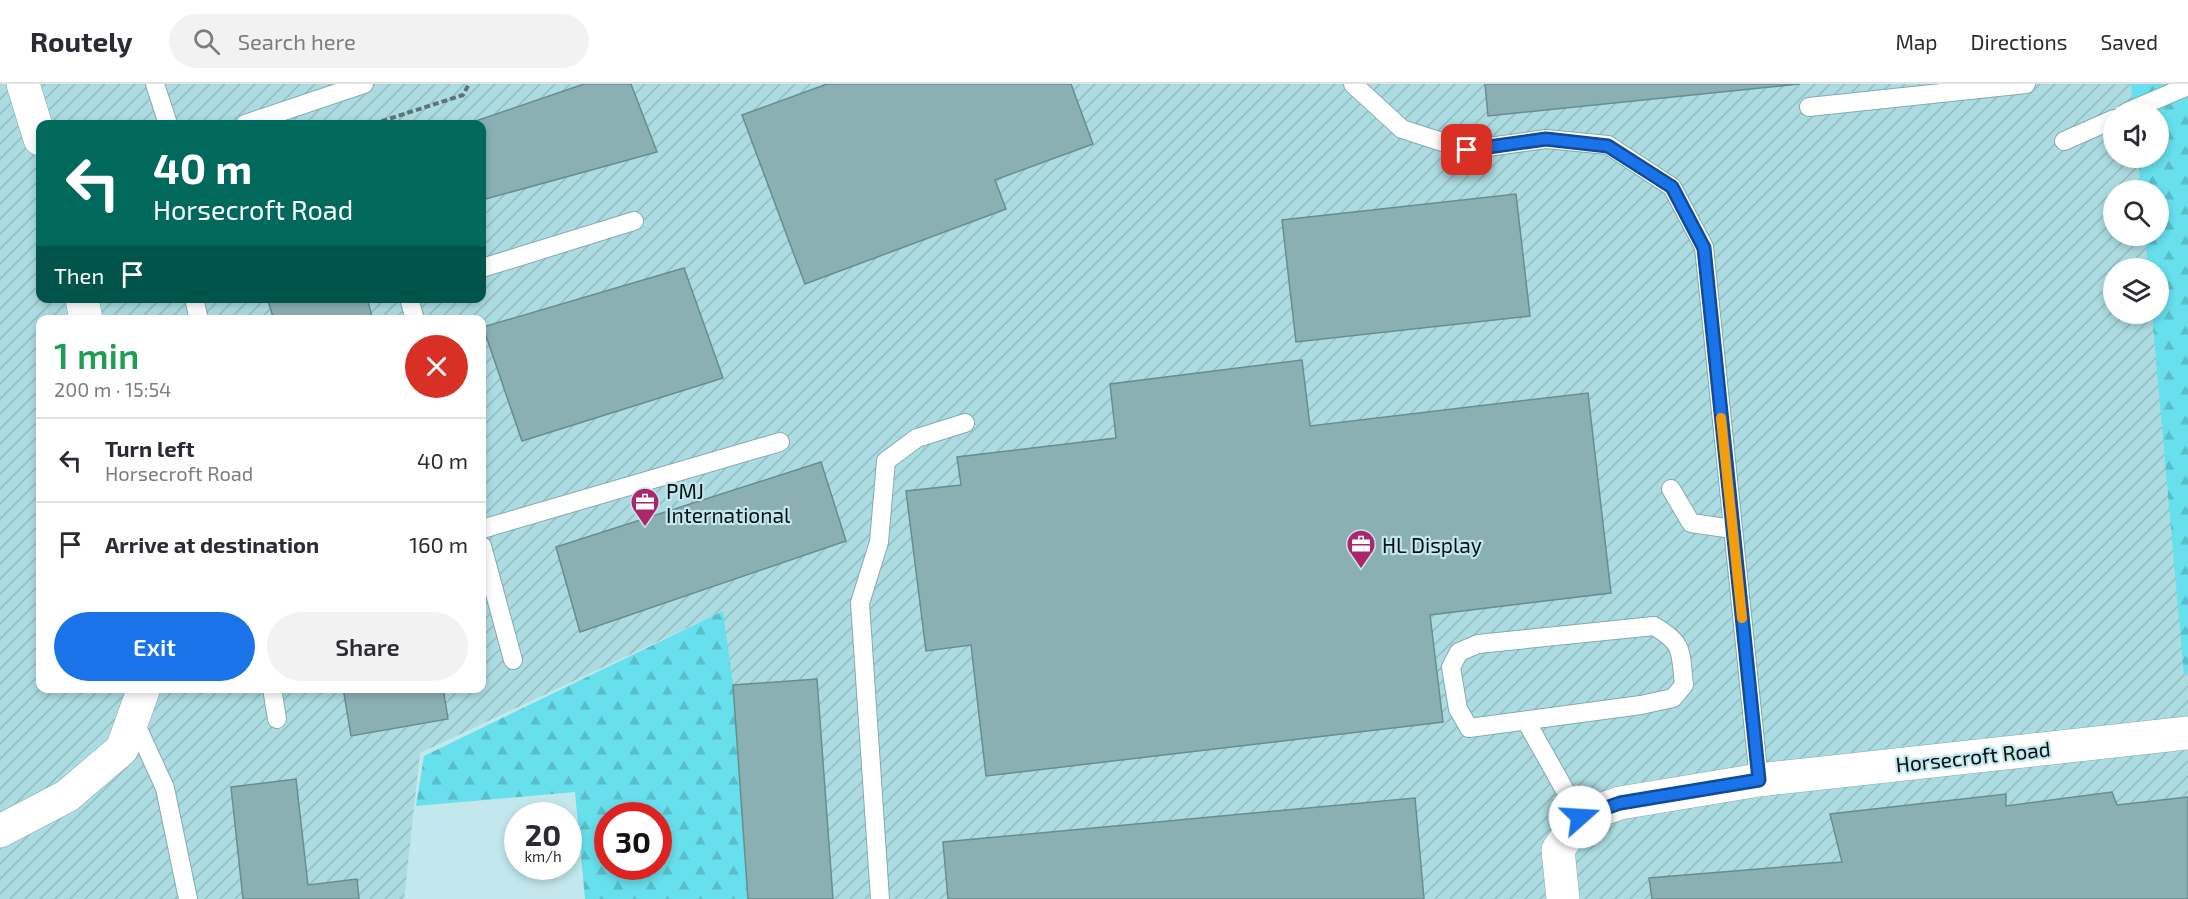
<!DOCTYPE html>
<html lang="en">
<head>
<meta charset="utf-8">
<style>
  body { margin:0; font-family:"Exo 2",sans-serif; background:#f2f2f3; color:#2b2b33; height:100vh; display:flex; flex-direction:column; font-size:22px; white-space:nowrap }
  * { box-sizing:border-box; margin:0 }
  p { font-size:20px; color:#7c7c81 }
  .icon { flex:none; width:33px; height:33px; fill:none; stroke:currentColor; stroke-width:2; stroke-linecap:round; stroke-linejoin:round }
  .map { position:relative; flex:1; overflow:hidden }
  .drawer { position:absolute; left:36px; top:231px; width:450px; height:378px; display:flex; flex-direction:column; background:#fff; border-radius:12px; box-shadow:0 3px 9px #0003 }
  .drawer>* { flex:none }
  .banner { position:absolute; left:36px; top:36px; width:450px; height:183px; border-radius:12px; box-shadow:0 3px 9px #0003; background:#00695c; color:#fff; overflow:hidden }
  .tools { position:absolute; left:2103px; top:18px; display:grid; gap:12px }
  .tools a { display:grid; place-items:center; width:66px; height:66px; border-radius:50%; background:#fff; box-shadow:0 3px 9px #0003; font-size:30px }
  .speed { position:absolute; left:504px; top:718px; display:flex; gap:12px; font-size:30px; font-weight:700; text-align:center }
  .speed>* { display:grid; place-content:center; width:78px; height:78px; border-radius:50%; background:#fff; box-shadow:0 3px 9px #0003; line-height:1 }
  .speed small { font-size:15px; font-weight:400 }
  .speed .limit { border:9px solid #d22; background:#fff; color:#111 }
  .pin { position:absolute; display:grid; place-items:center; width:51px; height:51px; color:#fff; margin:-26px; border-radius:12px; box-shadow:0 3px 9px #0006 }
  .me { position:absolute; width:66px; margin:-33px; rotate:71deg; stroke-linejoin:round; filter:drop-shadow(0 0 4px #0008) }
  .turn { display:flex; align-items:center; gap:21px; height:126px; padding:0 18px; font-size:27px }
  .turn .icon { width:78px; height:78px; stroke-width:2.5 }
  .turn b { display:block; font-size:42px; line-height:51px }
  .then { display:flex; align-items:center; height:57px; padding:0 18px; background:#0003; gap:12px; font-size:22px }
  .round { display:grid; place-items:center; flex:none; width:63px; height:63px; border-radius:32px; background:#f2f2f3 }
  .headline { display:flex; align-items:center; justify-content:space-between; height:102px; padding:0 18px }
  h1 { font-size:36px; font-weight:600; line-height:45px; color:#1e9e55 }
  .cta { display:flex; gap:12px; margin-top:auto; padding:12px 18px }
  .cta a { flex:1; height:69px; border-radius:36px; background:#1a73e8; color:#fff; font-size:24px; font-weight:600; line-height:69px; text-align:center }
  .cta a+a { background:#f2f2f3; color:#2b2b33 }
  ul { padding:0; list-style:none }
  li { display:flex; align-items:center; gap:18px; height:84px; padding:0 18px; border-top:2px solid #e1e1e2 }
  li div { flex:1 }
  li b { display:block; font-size:22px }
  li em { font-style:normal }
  header { display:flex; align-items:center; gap:36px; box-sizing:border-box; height:84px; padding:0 30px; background:#fff; border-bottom:2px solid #e1e1e2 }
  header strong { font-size:28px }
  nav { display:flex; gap:33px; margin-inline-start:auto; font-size:21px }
  .search { width:420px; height:54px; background:#f2f2f3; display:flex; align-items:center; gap:15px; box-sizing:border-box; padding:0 21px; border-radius:33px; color:#7c7c81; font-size:22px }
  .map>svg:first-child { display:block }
</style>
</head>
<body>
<header>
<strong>Routely</strong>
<div class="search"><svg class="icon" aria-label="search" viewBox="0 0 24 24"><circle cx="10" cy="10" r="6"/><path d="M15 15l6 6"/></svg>Search here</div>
<nav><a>Map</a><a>Directions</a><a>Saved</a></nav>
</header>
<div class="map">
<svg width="2188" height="815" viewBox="0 0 2188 815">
  <defs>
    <pattern id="industrial-furrows" width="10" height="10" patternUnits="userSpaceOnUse" patternTransform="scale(1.5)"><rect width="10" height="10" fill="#acdce1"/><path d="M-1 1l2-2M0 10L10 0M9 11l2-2" fill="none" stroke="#92bcc0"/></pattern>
    <pattern id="forest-firs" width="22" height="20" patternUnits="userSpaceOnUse" patternTransform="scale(1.5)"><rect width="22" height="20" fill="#67dfec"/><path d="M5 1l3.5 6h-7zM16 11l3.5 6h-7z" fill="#58bec9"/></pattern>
  </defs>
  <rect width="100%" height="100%" fill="#c2e8ed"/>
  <path fill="url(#industrial-furrows)" fill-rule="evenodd" d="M0 0H2188V815H745L723 527 420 669 404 815H0ZM2114 28H2158V74H2114ZM40 40H482V214H40ZM2114 106H2158V152H2114ZM2114 184H2158V230H2114ZM40 236H482V604H40Z"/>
  <path fill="url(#forest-firs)" fill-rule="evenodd" d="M2131 0H2188V590L2184 591 2152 230H2158V184H2148L2145 152H2158V106H2141L2138 74H2158V28H2133Z
    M723 527 733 601 748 815H585L575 708 416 722 424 672ZM608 732H658V783H608Z"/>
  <path fill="#8bb0b4" stroke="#688c90" stroke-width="1.5" d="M584 0H631L657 68 482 116V40H467Z
    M827 0H1071L1093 60 995 96 1006 125 805 200 742 31Z
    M1485 0H1800L1488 32Z
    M1516 110 1530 232 1296 258 1282 136Z
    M684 184 723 294 522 357 483 243Z
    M267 214H367L373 236H274Z
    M1302 276 1310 342 1588 309 1611 509 1430 531 1443 638 986 692 971 561 926 567 906 407 961 401 957 373 1116 354 1110 300Z
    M821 378 846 457 580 548 556 463Z
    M817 595 833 815H748L733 601Z
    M343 604H443L448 635 351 652Z
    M296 695 308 801 357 795 359 815H243L231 703Z
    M2112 708 2117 721 2188 713V815H1652L1649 794 1842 778 1830 730 2006 710V722Z
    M1415 714 1424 815H948L943 758Z"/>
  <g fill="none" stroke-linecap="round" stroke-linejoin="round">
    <g stroke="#85aaae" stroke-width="20">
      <path id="service" d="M155 0 168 40
        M1353 0 1402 45 1467 66 1546 55 1608 61 1672 103 1704 163 1759 696
        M1809 23 2026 0
        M2127 28 2188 2
        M245 40 364 0
        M2064 57 2114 35
        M482 184 634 137
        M194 214 199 236
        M409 214 415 236
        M1671 405 1691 439 1733 445
        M482 445 780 358
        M482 462 513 576
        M1654 542C1685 560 1680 568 1684 601L1673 614 1641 621 1469 644 1458 625 1451 583 1459 568 1478 560Z
        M272 604 277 635
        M133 634 165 704 188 815
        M1526 637 1580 733
        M880 815 860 519 879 458 886 377 917 354 965 339"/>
    </g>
    <g stroke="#85aaae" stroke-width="34">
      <path id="minor" d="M23 0 40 55
        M82 214 86 236
        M0 747 67 712 122 665 144 604
        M1563 815 1558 766 1580 733 1620 719 1759 696 2188 649"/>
    </g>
    <path stroke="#5c7478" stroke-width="4" stroke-dasharray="6 3" stroke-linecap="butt" d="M373 40 463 11 469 0"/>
    <use href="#service" stroke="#fff" stroke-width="18"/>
    <use href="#minor" stroke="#fff" stroke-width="33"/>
  </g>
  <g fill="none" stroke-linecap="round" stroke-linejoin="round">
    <g stroke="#114b97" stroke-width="15">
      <path id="route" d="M1467 66 1546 55 1608 62 1672 103 1704 164 1759 696 1620 719 1580 733"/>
    </g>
    <use href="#route" stroke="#1a73e8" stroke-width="10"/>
    <path stroke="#f59e0b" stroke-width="10" d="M1721 334 1742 534"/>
  </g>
  <defs>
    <g id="office-pin" transform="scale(1.5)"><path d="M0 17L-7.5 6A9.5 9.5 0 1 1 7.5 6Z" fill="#ad256a" stroke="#c2e8ed"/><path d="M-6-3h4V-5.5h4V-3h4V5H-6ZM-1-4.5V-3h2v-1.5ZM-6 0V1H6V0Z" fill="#fff"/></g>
  </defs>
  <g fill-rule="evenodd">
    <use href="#office-pin" x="645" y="418"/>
    <use href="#office-pin" x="1361" y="460"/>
  </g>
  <g text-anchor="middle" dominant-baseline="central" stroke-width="4.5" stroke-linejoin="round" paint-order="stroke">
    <g font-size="21" fill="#030f11" stroke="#c2e8ed" text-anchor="start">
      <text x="666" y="406">PMJ<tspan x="666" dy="24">International</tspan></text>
      <text x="1382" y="460">HL Display</text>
    </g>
    <g font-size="21" fill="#030f11" stroke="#c2e8ed">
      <text transform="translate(1973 672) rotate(-6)">Horsecroft Road</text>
    </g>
  </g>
</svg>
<div class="tools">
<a><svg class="icon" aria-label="sound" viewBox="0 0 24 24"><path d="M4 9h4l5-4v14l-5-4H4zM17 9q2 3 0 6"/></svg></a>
<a><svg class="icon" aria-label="search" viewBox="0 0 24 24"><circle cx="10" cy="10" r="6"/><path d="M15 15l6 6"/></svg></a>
<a><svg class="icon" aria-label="layers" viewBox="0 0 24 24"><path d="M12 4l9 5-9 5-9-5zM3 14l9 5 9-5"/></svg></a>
</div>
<div class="speed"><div>20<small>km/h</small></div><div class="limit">30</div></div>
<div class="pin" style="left:1467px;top:66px;background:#d93025"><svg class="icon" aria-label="arrive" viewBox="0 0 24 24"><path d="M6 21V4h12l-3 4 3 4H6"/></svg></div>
<svg class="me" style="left:1580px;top:733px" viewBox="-20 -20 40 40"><circle r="19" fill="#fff"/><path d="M0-13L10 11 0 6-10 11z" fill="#1a73e8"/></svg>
<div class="banner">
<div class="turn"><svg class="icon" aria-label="left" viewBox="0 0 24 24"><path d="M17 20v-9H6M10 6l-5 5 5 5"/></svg><div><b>40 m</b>Horsecroft Road</div></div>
<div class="then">Then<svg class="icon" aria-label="arrive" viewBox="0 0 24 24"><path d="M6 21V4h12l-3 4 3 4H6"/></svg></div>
</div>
<section class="drawer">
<div class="headline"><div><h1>1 min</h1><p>200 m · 15:54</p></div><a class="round" style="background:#d93025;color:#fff"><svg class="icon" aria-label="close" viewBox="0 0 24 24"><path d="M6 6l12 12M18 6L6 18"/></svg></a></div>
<ul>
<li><svg class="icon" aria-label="left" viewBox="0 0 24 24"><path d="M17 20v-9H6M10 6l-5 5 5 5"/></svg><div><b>Turn left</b><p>Horsecroft Road</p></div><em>40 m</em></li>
<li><svg class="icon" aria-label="arrive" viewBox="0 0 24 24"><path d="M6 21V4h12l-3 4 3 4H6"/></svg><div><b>Arrive at destination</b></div><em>160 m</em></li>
</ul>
<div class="cta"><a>Exit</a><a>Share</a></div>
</section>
</div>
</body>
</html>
